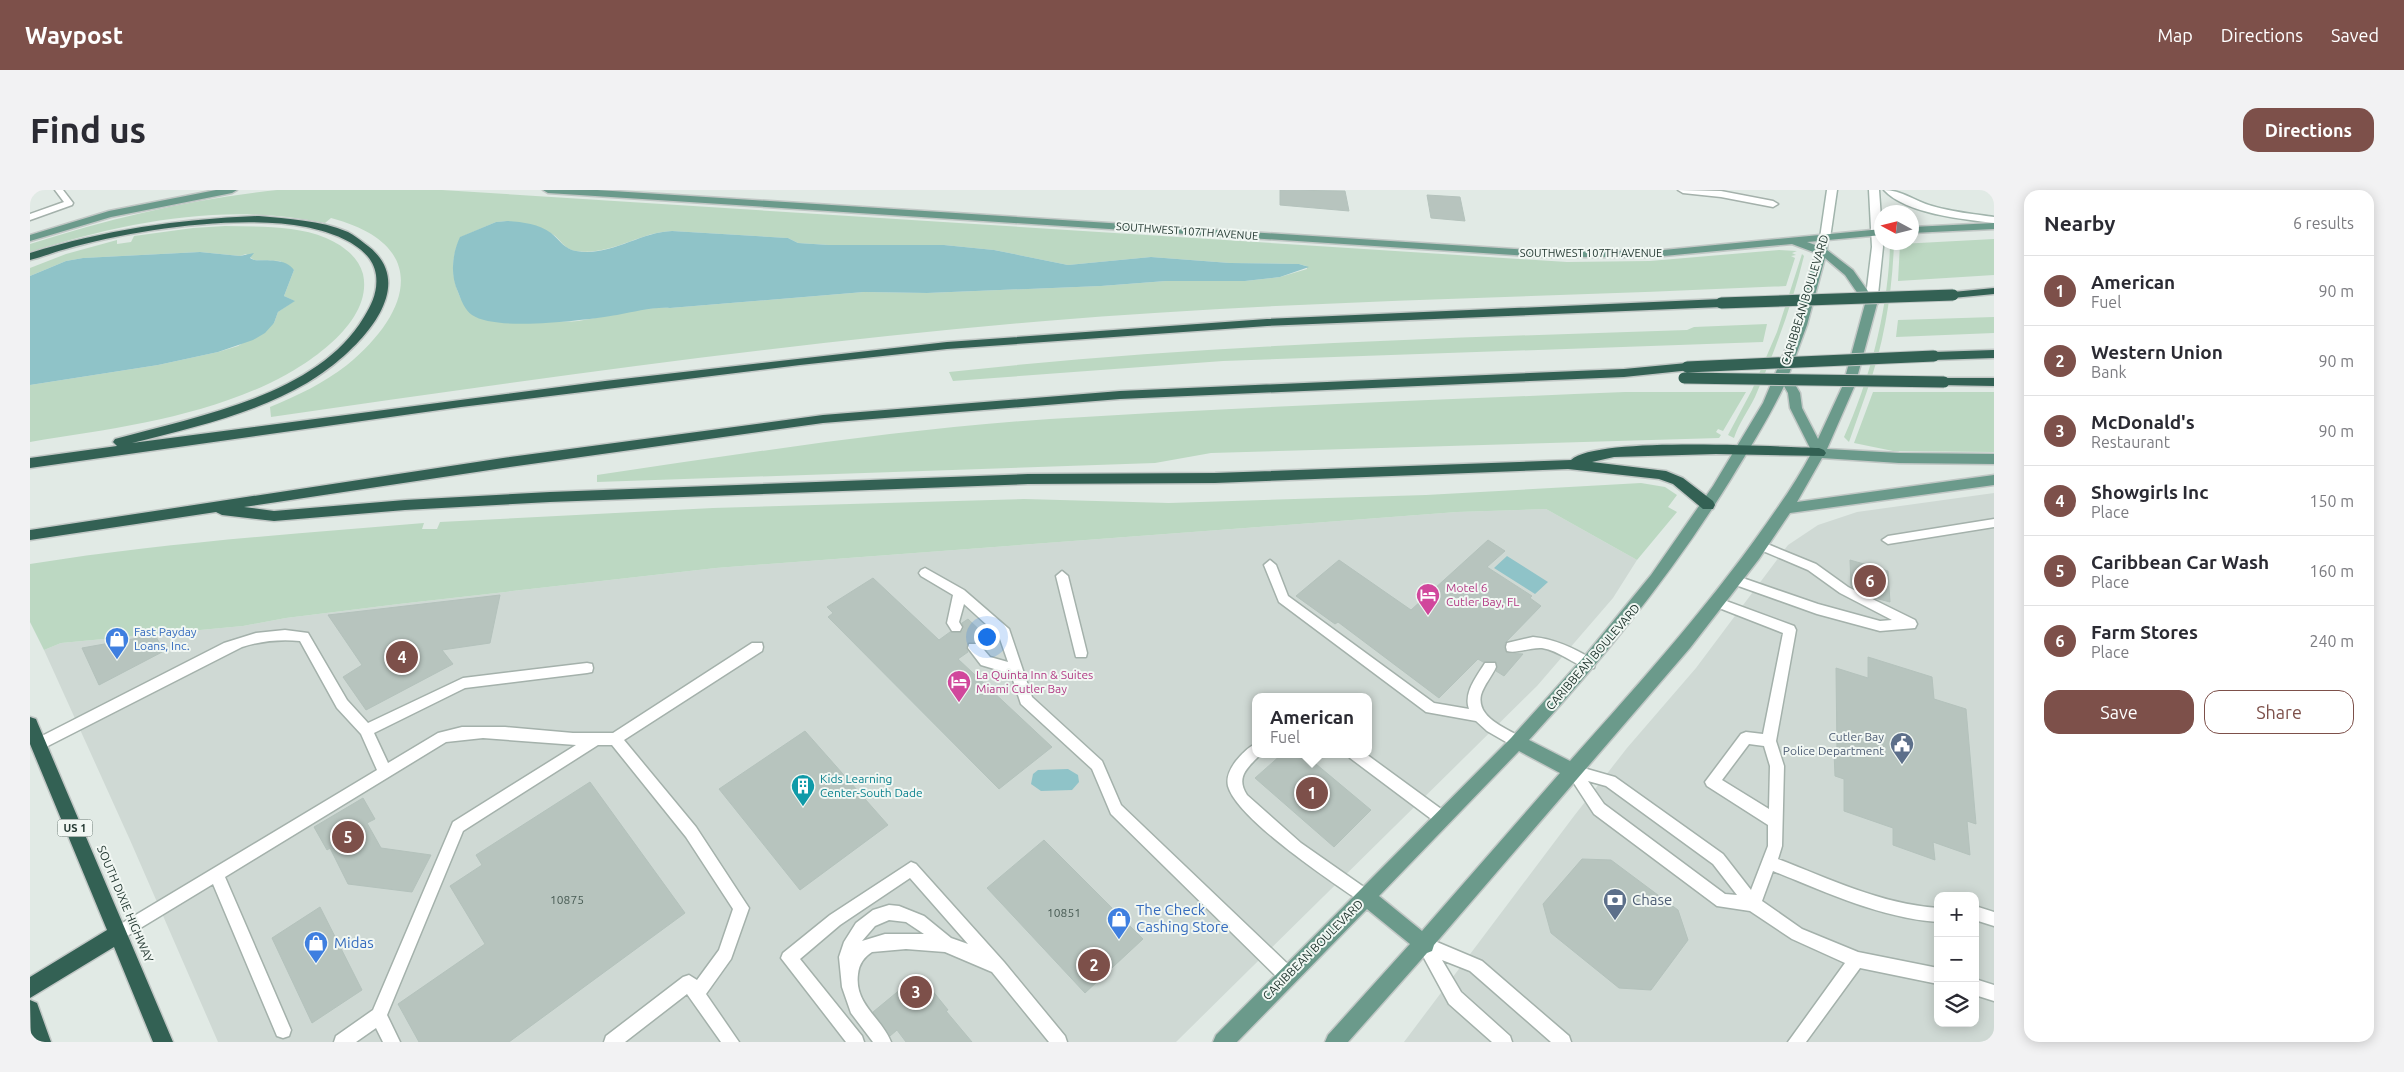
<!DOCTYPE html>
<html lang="en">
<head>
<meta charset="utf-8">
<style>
  :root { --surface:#fff; --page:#f2f2f3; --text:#2b2b33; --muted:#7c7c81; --line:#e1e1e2; --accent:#7d504a }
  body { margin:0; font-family:Ubuntu,sans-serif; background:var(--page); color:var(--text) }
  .controls { position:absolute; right:15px; bottom:15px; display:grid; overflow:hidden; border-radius:10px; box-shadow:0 2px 12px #0003 }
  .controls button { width:45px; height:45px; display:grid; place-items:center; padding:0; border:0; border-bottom:1px solid var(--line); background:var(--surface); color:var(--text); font:25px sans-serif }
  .compass { position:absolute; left:1844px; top:15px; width:45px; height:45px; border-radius:50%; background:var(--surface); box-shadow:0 2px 12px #0003; rotate:277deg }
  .you { position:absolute; left:956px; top:446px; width:18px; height:18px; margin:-12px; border:4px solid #fff; border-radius:50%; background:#1a73e8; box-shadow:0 0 0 8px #1a73e833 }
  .badge { display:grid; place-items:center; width:32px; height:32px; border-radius:50%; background:var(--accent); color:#fff; font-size:16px; font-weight:700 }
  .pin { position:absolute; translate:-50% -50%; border:2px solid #fff; box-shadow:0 1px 5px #0006 }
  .popup { position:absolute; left:1222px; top:503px; width:120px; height:65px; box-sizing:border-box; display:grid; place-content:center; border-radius:10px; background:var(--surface); filter:drop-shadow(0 1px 4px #0005); font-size:16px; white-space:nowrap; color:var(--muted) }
  .popup b { font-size:19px; color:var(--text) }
  .popup::after { content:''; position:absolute; left:50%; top:100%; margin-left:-10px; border:10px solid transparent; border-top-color:var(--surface) }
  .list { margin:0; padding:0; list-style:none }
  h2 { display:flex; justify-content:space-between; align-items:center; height:65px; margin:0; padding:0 20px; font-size:21px }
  h2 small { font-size:16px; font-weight:400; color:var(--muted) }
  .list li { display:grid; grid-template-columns:32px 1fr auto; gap:15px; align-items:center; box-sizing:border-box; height:70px; padding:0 20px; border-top:1px solid var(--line) }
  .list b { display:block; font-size:19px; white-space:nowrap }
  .list p { margin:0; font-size:16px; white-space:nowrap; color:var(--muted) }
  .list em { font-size:16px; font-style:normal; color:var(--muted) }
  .actions { display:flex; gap:10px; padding:15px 20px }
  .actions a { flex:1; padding:11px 0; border:1px solid var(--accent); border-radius:15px; text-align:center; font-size:18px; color:var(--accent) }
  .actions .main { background:var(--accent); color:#fff }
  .icon { flex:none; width:28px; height:28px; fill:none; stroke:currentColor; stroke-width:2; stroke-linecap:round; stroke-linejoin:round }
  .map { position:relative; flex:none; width:1964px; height:852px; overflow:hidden; border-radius:15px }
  header { display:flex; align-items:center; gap:30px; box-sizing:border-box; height:70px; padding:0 25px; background:var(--accent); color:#fff }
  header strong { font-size:24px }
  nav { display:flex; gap:28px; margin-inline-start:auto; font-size:18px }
  .intro { display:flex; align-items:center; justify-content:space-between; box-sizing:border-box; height:120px; padding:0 30px }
  h1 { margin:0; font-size:35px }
  .button { padding:12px 22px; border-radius:15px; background:var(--accent); color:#fff; font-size:18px; font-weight:700 }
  main { display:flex; gap:30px; padding:0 30px }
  aside { flex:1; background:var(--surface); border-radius:15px; box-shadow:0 2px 12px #0003 }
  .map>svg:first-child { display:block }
  .built { fill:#cfd9d4; fill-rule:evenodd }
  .green { fill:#bcd8c2; fill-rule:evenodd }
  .water { fill:#8fc3c8 }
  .building { fill:#b7c4be; stroke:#b4c2bc }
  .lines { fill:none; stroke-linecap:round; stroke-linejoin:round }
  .lane-casing { stroke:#a4b1ab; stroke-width:3 }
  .street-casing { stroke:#a4b1ab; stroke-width:3 }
  .secondary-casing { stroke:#a1b4ac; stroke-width:3 }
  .primary-casing { stroke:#c1c7c5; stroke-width:3 }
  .highway-casing { stroke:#c1c7c5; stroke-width:3 }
  .lane { fill:#fff; fill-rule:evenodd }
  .street { fill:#fff; fill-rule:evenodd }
  .secondary { fill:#fff; fill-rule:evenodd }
  .primary { fill:#6b9a8b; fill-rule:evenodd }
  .highway { fill:#336154; fill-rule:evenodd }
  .highway-bridge-casing { stroke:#c1c7c5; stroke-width:13; stroke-linecap:butt }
  .highway-bridge { stroke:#336154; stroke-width:11 }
  .labels { text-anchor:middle; stroke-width:4; stroke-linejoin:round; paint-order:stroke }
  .far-street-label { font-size:11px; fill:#233831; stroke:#f1f7f3 }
  .shield { fill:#f1f7f3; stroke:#61716b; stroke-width:1 }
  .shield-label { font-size:11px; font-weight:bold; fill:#233831 }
  .street-label { font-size:12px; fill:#233831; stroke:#f1f7f3 }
  .hotel-label { font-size:12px; fill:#b23c85; stroke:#f1f7f3; text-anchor:start }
  .shop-label { font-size:12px; fill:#366cbe; stroke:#f1f7f3; text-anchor:start }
  .service-label { font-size:12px; fill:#4e5e75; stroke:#f1f7f3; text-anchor:end }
  .culture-label { font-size:12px; fill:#0d838f; stroke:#f1f7f3; text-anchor:start }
  .near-number-label { font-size:12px; fill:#485b54 }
  .near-service-label { font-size:15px; fill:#4e5e75; stroke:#f1f7f3; text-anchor:start }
  .near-shop-label { font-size:15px; fill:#366cbe; stroke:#f1f7f3; text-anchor:start }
</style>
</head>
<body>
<header>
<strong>Waypost</strong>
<nav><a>Map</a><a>Directions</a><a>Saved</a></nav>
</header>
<div class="intro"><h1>Find us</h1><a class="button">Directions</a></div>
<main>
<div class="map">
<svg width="1964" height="852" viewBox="0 0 1964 852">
  <rect width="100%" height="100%" fill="#e1eae5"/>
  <path class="built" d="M1964 303V852H1374L1544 626 1597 558 1666 478 1758 355 1788 335 1827 322ZM1908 706H1945V833H1908Z
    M1516 319 1607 370 1583 408 1507 496 1146 852H188L100 650 14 460 31 453 213 436 256 428 369 414 686 378 1427 322ZM1226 507H1338V564H1226Z"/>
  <path class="green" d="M247 0H412L1537 72 1620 71 1749 60 1767 61 1762 63 1766 65 1761 66 1765 68 1756 96C1509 108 1261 110 1015 131 755 153 498 190 241 227L240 217C267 206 294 193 317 175 383 121 400 54 301 28L295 33C195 12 95 32 0 62V54C81 28 162 9 247 0ZM477 31C489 35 512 38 522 44 531 49 533 59 546 61 582 66 609 42 642 41L758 48 768 53 799 55H914L964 60 1038 75 1121 67 1200 73 1269 74 1276 76 1277 79 1250 87 1215 91H1136L1071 96 897 103 834 102 640 118C609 116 578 127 548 131 509 135 468 118 431 109 421 88 420 68 431 47L466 32Z
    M195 36C228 37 265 35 296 48 312 55 328 66 333 84 344 133 275 177 238 194 163 229 81 239 0 252V195L128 175 188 162 208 156 244 133 248 122 264 111 254 106 264 80 250 71 224 70 216 64 210 66 170 62 53 68 36 71 0 86V78L36 64 87 50V54L101 52 104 46 163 38Z
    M1964 49V85L1868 91 1870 54Z
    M1864 54C1862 104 1854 154 1837 201 1831 218 1825 235 1819 252L1814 247C1840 189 1858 120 1860 56Z
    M1772 64 1774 66C1762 115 1745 161 1725 207 1718 221 1709 233 1704 248L1698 245 1722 200 1747 142Z
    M1964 127V143L1866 147 1868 130Z
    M1737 134 1733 152 1193 171 923 191 919 182C1164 155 1411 148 1657 140L1664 137Z
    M1595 202H1716L1693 241 1688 239 1686 242 1691 245 1689 248 1181 263 1125 273 567 292V285C718 263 868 239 1020 229 1211 217 1403 210 1595 202Z
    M1843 202H1964V262L1863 261 1824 253Z
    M1611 293 1635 297 1647 305 1638 317 1647 322 1607 370 1516 319 1427 322 686 378 369 414 256 428 213 436 31 453 14 460 0 432V374C131 353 262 344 394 333L392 339H407L410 332 683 318 994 309 1139 313 1396 305Z"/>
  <path class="water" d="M477 31C492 32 509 34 521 43 530 50 534 59 546 61 581 67 609 42 642 41L758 48 768 53 799 55H914L964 60 1038 75 1121 67 1200 73 1269 74 1279 77 1250 87 1215 91H1136L1071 96 897 103 834 102 640 118C621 117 605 122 587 125 556 130 467 142 442 125 435 120 431 110 428 102 420 85 422 64 430 47L466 32Z
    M170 62 210 66 224 63 220 68 224 70C237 71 256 68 264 80L254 106 265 111 248 122 244 133 235 143 223 150 188 162 128 175 0 195V86L36 71 53 68Z
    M1477 366 1518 392 1505 404 1464 378Z
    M1038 579 1048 585 1049 592 1042 600 1011 601 1001 594 1003 584 1008 580Z"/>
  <path class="building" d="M1250 0 1315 1 1319 21 1250 15Z
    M1397 5 1430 7 1435 31 1401 28Z
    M1458 350 1475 361 1457 377 1502 406 1500 408 1511 416 1475 453 1474 457 1477 463 1493 464 1474 486 1466 481V472H1453L1448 469 1409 508 1308 432 1305 434 1266 406 1309 370 1381 420Z
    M1820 370 1858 381 1860 412 1845 408 1821 396Z
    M843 388 909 450 920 442H932L934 438 932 433 938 429 958 448 951 453H938L936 458 938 462 928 469 1022 557 969 599 798 427 803 423 797 417Z
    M470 405 460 453 412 460 423 474 336 520 313 487 332 475 298 425Z
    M125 445 134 461 69 495 52 458Z
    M1838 467 1902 487 1904 509 1936 519 1946 634 1937 631 1940 665 1903 652 1905 670 1863 655V638L1814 621V589L1805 586 1804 562 1807 563 1806 478 1838 488Z
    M775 541 858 635 770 700 689 599Z
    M1252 564H1274L1341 620 1304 657 1225 588Z
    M560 592 655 723 479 852H389L368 814 455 754 420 696 452 675 446 665Z
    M333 608 345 629 337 633 351 658 401 665 382 702 318 694 300 658 297 660 284 637Z
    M1014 650 1113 749 1055 803 957 698Z
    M1552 669 1581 670 1648 720 1658 750 1621 800 1589 798 1521 743 1513 714Z
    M290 717 332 800 282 833 242 748Z
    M889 784 918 820 916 821 942 852H876L867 840 860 846 843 822Z"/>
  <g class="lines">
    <g class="lane-casing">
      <path id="lane" d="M25 0H33L43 13 42 15 0 30V24L34 12Z
        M1964 329V337L1858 354 1852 350 1858 346Z
        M1730 351 1786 374 1818 397 1885 430 1887 434 1885 438 1850 441 1787 424 1700 393 1698 390 1704 385 1788 414 1850 431 1862 430 1810 403 1778 380 1726 358 1724 355Z
        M1240 370 1246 375 1258 406 1404 513 1439 519C1433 503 1447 486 1455 473H1465L1466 477C1462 486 1454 495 1451 505 1446 528 1477 539 1493 548L1495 552 1493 556 1488 558 1483 556 1457 541 1446 531 1396 522 1249 412 1234 375Z
        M895 378 934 400 979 439 1002 507 1072 571 1091 615 1264 780 1266 786 1264 792 1258 794 1252 792 1081 624 1062 579 991 514 981 484 951 475 938 458 939 454H949L960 467 978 472 969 446 934 414 929 432 932 437 930 441H922L917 433 923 405 891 386 889 383 891 380Z
        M1032 381 1038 386 1057 463 1056 467H1046L1045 463 1026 386Z
        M1688 408 1764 436 1766 440 1746 551 1754 576 1752 656 1748 669C1800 689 1851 714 1908 718V732C1850 728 1796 702 1743 681L1732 711 1772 739 1828 762 1908 778V794L1830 778 1776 852H1758L1815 773 1762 749 1720 721 1687 716 1564 624 1536 581 1538 577 1543 575 1585 587 1693 664 1721 700 1738 656V635L1677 596 1675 592 1711 544 1716 542 1733 544 1753 443 1684 416 1682 413 1684 410ZM1719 554 1734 556 1740 576 1739 619 1692 590ZM1558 591 1576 596 1683 674 1707 705 1695 704 1574 614Z
        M255 440 278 443 317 510 338 533 433 488 557 473 562 474 563 478 562 482 557 483 435 498 344 543 358 573 408 543 432 537H475L543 543H583L722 453H732L733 457 732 461 594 550 666 637 719 718 701 769 676 804 709 852H691L657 804 595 852H574L576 846 653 787 659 785 667 790 689 760 703 719 656 647 582 555H568L433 641 357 825 370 852H353L346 838 326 852H304L306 846 343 820 423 632 546 555 453 548 416 552 195 687 261 840 259 846 253 848 247 846 183 694 94 748 89 750 84 748 81 743 84 738 347 580 331 544 307 518 270 451C250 449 231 451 212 457L14 558 9 560 4 558 2 554 4 550 194 453 226 443Z
        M1503 447C1525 449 1544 458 1564 470L1565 474 1564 478 1559 479C1543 474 1530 461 1512 458 1501 457 1486 464 1477 461L1476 457 1477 453Z
        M1226 554V564H1231C1218 577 1205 587 1217 605L1271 653 1341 702 1344 707 1341 712 1336 714 1331 712C1301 691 1207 629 1198 596 1196 587 1200 579 1206 571 1211 565 1218 557 1226 554Z
        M1318 564H1336L1418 624 1420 629 1418 634 1413 635 1408 634 1320 568Z
        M881 672 886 674 974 772 1035 846 1037 852H1019L962 782 915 762 876 759 842 762C834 767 829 774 828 784 824 814 851 827 861 852H843L821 823 812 797 809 767 814 752 826 733 843 720 859 715 869 716 894 726 921 748 938 754 880 688 810 735 770 769 832 846 834 852H816L751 768 753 763 800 725ZM859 730 876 732 894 744H855L832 751 845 736Z
        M1945 716 1964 722V736L1945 730Z
        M1395 747 1452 771 1539 846 1541 852H1521L1440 781 1412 770 1431 802 1480 846 1482 852H1462L1419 814 1387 755 1390 750Z
        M1945 789 1964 795V811L1945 805Z"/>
    </g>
    <g class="street-casing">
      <path id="street" d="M1648 0 1691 1 1743 11 1748 14 1743 17 1691 7 1653 3Z"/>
    </g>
    <g class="secondary-casing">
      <path id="secondary" d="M1797 0H1807L1800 48 1795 51 1790 48Z
        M1839 0H1849L1853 57 1847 114 1841 118 1835 114 1842 57Z
        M1854 0C1871 0 1885 11 1902 16 1922 22 1943 24 1964 27V33C1933 29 1876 24 1854 0Z"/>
    </g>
    <g class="primary-casing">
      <path id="primary" d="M186 0H207L202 3 81 27 0 51V45L79 21Z
        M513 0H567L1515 61H1623L1852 39V45L1798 50 1797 60 1823 80 1847 114 1825 195 1797 259 1869 263 1964 264V274L1869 273 1792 268 1767 312 1964 285V295L1760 323 1729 369 1660 458 1404 755 1402 761 1397 763 1318 852H1295L1298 845 1380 754 1337 719 1207 852H1183L1186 845 1481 548 1553 468 1621 385 1683 296 1733 213 1759 151 1786 63 1762 54 1623 67H1515L518 3ZM1789 51 1788 56 1777 52ZM1795 68 1815 85 1835 114 1813 195 1788 249 1772 218 1770 203 1759 184 1777 135ZM1754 196 1758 203 1760 218 1782 262C1772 281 1760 300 1748 317 1686 408 1614 488 1540 571L1499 550C1574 468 1643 383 1701 289 1720 258 1739 228 1754 196ZM1489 561 1530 583 1392 741 1349 706Z
        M1964 33V39L1882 43V37Z"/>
    </g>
    <g class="highway-casing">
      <path id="highway" d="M229 26C258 29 290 30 318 42 324 45 329 49 334 53 398 97 320 168 277 193 224 224 161 238 102 253L575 191 917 152 1237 129 1691 109 1697 113 1691 117 1237 136 917 159 770 175 431 217 0 278V268L87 256 83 252 85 249C167 226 287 206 334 127 342 114 348 101 346 85 342 55 301 42 276 37 208 24 102 40 36 59 24 62 12 67 0 70V63C75 40 150 29 229 26Z
        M1964 98V104L1923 108 1917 105 1923 102Z
        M1964 160V168L1904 170 1898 166 1904 162Z
        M1657 173 1661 174 1663 177 1661 180 1594 187 1090 209 793 233 473 278 214 317 244 321 375 310 520 302 998 284 1185 283 1541 270C1567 246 1747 257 1789 258L1794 260 1796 263 1794 266 1686 264 1584 267 1562 272 1636 281 1653 288 1683 311 1685 315 1683 319H1673L1643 294 1629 289 1538 279 1185 293 998 294 520 312 375 320 244 331 192 325 186 322 0 350V340L473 268 793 225 1090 201 1594 179Z
        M1914 188H1964V196L1910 195 1908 192 1910 189Z
        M0 527 6 529 8 534 143 852H123L84 757 0 808V787L77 740 0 554Z
        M0 810 7 813 21 852H1Z"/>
    </g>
    <use href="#lane" class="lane"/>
    <use href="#street" class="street"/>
    <use href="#secondary" class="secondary"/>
    <use href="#primary" class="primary"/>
    <use href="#highway" class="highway"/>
    <g class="highway-bridge-casing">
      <path id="highway-bridge" d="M1691 113 1923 105
        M1657 177 1904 166
        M1654 188 1914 192"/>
    </g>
    <use href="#highway-bridge" class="highway-bridge"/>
  </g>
  <defs>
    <g id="hotel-pin" transform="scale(1.25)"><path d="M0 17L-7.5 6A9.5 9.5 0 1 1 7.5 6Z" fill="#d1479c" stroke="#f1f7f3"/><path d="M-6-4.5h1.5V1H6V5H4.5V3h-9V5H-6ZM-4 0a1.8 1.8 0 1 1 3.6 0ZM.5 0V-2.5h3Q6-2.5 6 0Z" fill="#fff"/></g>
    <g id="shop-pin" transform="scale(1.25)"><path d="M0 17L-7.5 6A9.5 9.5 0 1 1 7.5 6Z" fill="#3f7fe0" stroke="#f1f7f3"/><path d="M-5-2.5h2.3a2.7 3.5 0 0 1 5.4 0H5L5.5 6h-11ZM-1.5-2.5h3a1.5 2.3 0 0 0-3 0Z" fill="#fff"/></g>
    <g id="civic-pin" transform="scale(1.25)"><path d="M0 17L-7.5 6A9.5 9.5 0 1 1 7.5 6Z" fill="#5c6f8a" stroke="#f1f7f3"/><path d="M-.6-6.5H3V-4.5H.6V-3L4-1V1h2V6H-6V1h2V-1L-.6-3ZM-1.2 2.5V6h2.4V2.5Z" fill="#fff"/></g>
    <g id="building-pin" transform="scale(1.25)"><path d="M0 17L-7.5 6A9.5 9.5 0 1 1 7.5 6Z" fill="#0f9aa8" stroke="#f1f7f3"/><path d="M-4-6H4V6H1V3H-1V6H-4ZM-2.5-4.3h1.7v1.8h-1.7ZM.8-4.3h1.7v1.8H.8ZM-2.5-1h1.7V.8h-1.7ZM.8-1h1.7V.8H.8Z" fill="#fff"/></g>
    <g id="bank-pin" transform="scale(1.25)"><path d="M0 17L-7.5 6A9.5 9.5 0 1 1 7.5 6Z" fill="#5c6f8a" stroke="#f1f7f3"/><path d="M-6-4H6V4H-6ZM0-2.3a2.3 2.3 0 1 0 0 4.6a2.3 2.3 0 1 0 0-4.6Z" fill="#fff"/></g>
  </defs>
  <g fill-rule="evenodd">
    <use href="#hotel-pin" x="1398" y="405"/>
    <use href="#shop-pin" x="87" y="449"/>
    <use href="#hotel-pin" x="929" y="492"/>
    <use href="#civic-pin" x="1872" y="554"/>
    <use href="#building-pin" x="773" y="596"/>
    <use href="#bank-pin" x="1585" y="710"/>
    <use href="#shop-pin" x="1089" y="729"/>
    <use href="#shop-pin" x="286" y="753"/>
  </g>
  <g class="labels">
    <g class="far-street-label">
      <text transform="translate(1157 41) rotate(4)" y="4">SOUTHWEST 107TH AVENUE</text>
      <text x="1561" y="67">SOUTHWEST 107TH AVENUE</text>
    </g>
    <rect class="shield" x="27.5" y="629.5" width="35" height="17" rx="4"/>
    <g class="shield-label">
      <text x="45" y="642">US 1</text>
    </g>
    <g class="street-label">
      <text transform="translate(1775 110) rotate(-73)" y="4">CARIBBEAN BOULEVARD</text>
      <text transform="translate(1563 467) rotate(-49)" y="4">CARIBBEAN BOULEVARD</text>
      <text transform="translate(95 714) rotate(67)" y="4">SOUTH DIXIE HIGHWAY</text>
      <text transform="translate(1283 760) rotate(-45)" y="4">CARIBBEAN BOULEVARD</text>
    </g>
    <g class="hotel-label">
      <text x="1416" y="402">Motel 6<tspan x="1416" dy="14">Cutler Bay, FL</tspan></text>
      <text x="946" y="489">La Quinta Inn &amp; Suites<tspan x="946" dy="14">Miami Cutler Bay</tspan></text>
    </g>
    <g class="shop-label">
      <text x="104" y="446">Fast Payday<tspan x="104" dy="14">Loans, Inc.</tspan></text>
    </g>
    <g class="service-label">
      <text x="1854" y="551">Cutler Bay<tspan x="1854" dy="14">Police Department</tspan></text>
    </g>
    <g class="culture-label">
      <text x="790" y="593">Kids Learning<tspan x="790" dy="14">Center-South Dade</tspan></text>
    </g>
    <g class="near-number-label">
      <text x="537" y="714">10875</text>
      <text x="1034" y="727">10851</text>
    </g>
    <g class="near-service-label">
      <text x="1602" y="715">Chase</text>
    </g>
    <g class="near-shop-label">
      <text x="1106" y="725">The Check<tspan x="1106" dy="17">Cashing Store</tspan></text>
      <text x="304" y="758">Midas</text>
    </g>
  </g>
</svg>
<div class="controls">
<button>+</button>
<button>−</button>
<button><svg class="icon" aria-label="layers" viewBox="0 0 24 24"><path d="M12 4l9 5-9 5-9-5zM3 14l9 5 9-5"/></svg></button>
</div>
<svg class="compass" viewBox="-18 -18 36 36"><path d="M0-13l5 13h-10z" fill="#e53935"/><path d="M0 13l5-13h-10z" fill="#7c7c81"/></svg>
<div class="you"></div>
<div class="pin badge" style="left:1282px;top:603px">1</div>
<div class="popup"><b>American</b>Fuel</div>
<div class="pin badge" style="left:1064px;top:775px">2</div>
<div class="pin badge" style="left:886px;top:802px">3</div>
<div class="pin badge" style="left:372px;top:467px">4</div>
<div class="pin badge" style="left:318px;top:647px">5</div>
<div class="pin badge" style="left:1840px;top:391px">6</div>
</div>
<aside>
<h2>Nearby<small>6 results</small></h2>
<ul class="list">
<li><span class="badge">1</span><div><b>American</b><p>Fuel</p></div><em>90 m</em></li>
<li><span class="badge">2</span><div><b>Western Union</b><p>Bank</p></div><em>90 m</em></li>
<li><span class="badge">3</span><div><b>McDonald's</b><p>Restaurant</p></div><em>90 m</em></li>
<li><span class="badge">4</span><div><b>Showgirls Inc</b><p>Place</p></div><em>150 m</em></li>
<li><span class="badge">5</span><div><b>Caribbean Car Wash</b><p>Place</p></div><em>160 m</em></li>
<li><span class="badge">6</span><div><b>Farm Stores</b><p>Place</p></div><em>240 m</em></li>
</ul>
<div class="actions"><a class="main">Save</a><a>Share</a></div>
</aside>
</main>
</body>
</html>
